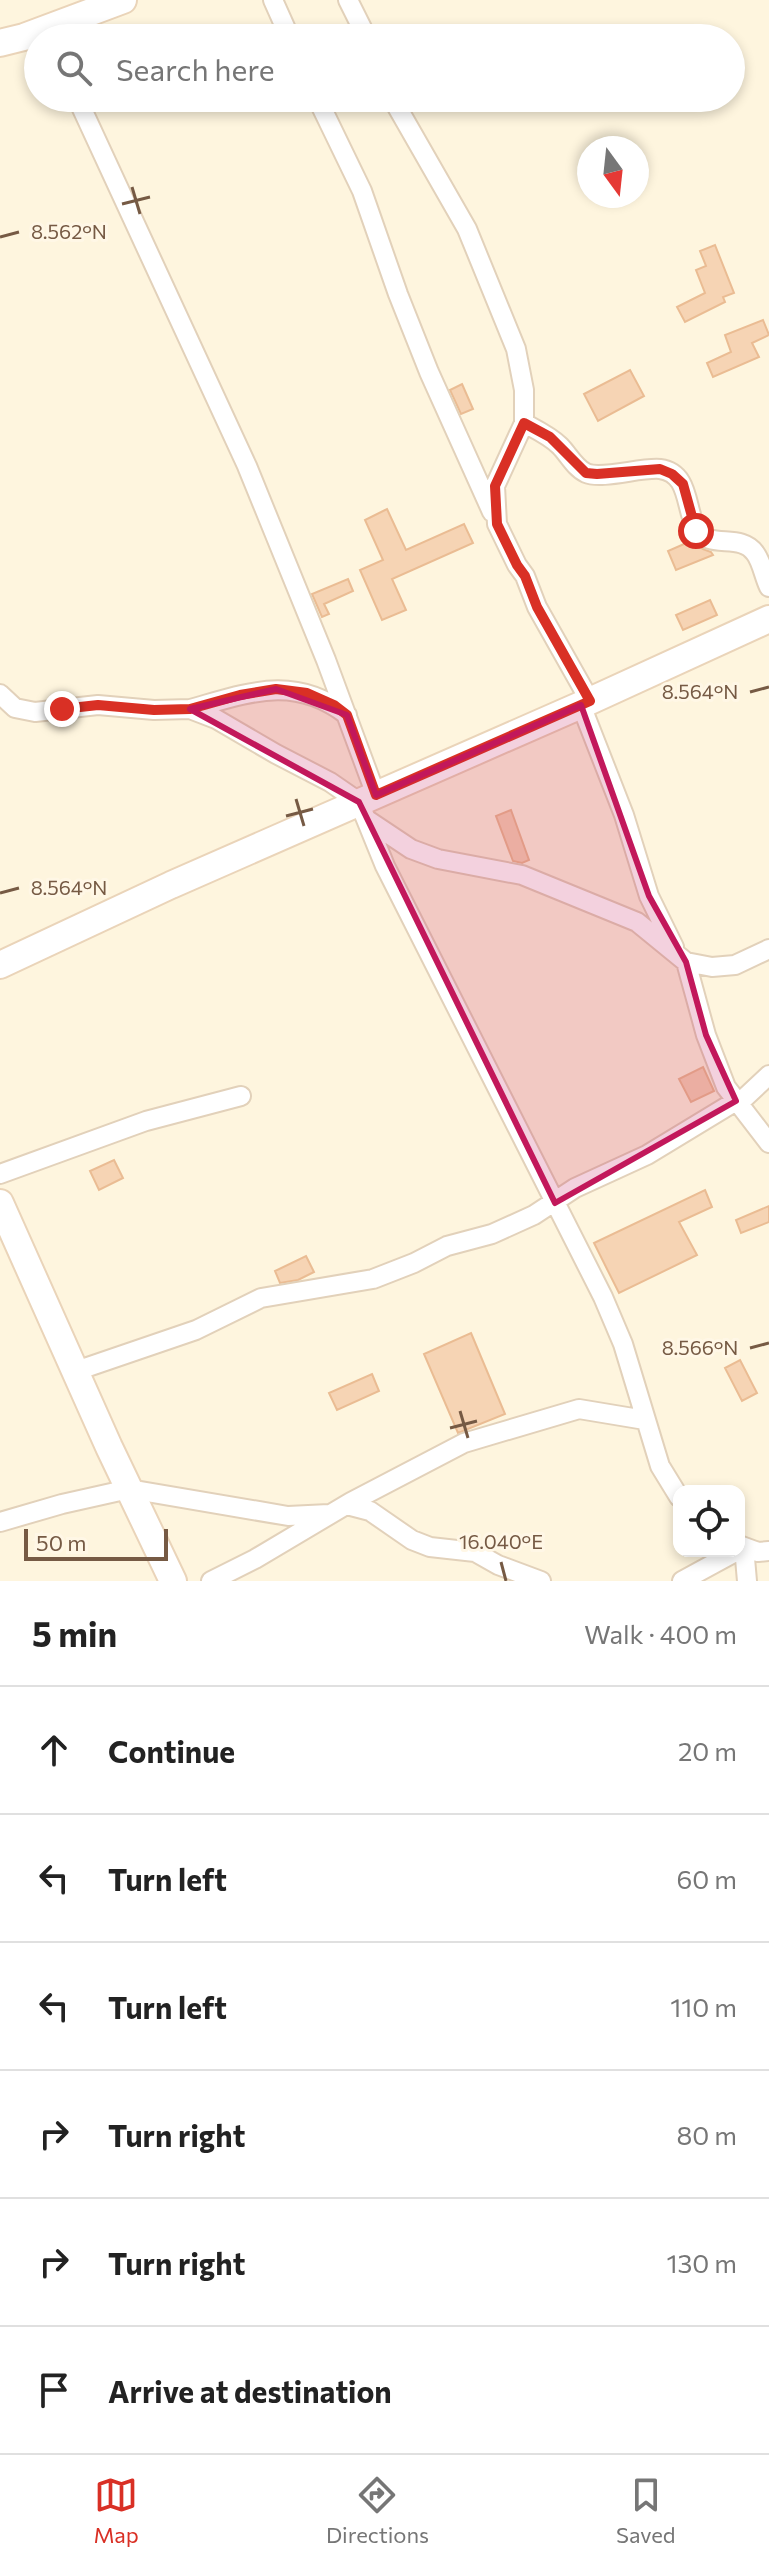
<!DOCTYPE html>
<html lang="en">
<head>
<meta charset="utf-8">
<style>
  :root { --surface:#fff; --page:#f2f2f2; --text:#222; --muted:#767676; --line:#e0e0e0; --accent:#d93025 }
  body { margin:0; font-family:Commissioner,sans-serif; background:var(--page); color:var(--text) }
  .controls { position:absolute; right:24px; bottom:24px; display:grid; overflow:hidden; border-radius:16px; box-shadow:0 4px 12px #0003 }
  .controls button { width:72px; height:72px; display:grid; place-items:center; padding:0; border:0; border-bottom:2px solid var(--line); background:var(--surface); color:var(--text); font:40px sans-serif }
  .compass { position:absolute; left:577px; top:136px; width:72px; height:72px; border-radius:50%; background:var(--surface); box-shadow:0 4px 12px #0003; rotate:165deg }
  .scale { position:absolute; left:24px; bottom:20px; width:144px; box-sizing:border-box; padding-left:8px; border:4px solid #765a44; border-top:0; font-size:22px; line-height:28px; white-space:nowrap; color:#765a44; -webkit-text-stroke:6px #fff7e6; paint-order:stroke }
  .stop { position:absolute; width:24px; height:24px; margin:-18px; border:6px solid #d93025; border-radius:50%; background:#fff }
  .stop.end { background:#d93025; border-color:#fff; box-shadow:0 2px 8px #0008 }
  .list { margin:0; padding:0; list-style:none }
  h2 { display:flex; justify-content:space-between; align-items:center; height:104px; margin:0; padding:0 32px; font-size:34px }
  h2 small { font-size:26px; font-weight:400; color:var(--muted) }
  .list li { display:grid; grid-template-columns:52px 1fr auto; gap:24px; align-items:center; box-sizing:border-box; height:128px; padding:0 32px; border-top:2px solid var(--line) }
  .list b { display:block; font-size:30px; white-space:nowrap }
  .list em { font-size:26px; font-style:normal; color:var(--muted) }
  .icon { flex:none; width:44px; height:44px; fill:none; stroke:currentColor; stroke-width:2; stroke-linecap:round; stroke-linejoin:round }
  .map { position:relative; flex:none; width:769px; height:1581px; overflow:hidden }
  .search { position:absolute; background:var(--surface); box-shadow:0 4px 12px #0003; left:24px; right:24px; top:24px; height:88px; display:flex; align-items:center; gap:20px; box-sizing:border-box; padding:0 28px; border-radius:44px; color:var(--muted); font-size:30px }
  .sheet { height:872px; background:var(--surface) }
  nav { display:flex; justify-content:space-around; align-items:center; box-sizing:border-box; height:112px; border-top:2px solid var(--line); background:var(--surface); font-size:22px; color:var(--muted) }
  nav a { display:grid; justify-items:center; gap:4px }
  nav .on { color:var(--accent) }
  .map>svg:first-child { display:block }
  .building { fill:#f6d4b4; stroke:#eabc93; stroke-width:2 }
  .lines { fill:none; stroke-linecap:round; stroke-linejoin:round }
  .street-casing { stroke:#e2d1ba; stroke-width:22 }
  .secondary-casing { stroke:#ead4b9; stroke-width:30 }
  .street { stroke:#fff; stroke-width:18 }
  .secondary { stroke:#fff; stroke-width:26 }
  .route { stroke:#d93025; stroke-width:10 }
  .marked { fill:#c2185b; fill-opacity:0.2; stroke:#c2185b; stroke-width:6; stroke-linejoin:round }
  .ticks { fill:none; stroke:#765a44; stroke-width:3 }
  .ticks-label { font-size:20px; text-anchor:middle; fill:#765a44; stroke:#fff7e6; stroke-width:6; stroke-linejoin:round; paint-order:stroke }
</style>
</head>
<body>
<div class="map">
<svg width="769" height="1581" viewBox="0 0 769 1581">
  <rect width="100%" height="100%" fill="#fef5de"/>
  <path class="building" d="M715 245 734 293 723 297 725 302 685 322 677 307 705 293 696 270 706 266 700 251Z
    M763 320 769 335 752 343 759 357 713 377 707 363 731 352 725 335Z
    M630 370 644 396 598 421 584 394Z
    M462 384 473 409 461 414 450 390Z
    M387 509 406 550 464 524 473 543 392 579 406 610 382 620 360 570 383 560 365 520Z
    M691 541 703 549 711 552 713 555 676 570 668 551Z
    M348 579 353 591 324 604 329 614 322 617 312 594Z
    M710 600 717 615 683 630 676 615Z
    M511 810 529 860 522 863 513 861 496 816Z
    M703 1067 714 1091 691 1102 679 1079Z
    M114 1160 123 1178 99 1190 90 1171Z
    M705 1190 712 1207 679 1222 697 1255 619 1293 594 1243Z
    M769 1206V1222L741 1233 736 1220Z
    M306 1256 314 1272 298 1280 280 1283 275 1271Z
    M471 1333 505 1414 458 1433 424 1354Z
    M740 1360 757 1393 742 1401 725 1368Z
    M372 1374 379 1391 337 1410 329 1393Z"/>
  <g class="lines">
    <g class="street-casing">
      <path id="street" d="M273 0 290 38
        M348 0 367 38
        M77 98 247 466 326 660 376 795
        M317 98 362 191 398 294 429 372 492 512
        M392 98 467 229 516 349 524 390V423L495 486 497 524 517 565 525 576 537 607 590 701
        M524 423C537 430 550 436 560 446 568 454 575 468 586 473 602 480 641 467 660 469 690 473 685 508 696 528 708 551 740 532 755 553 762 562 764 577 769 587
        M0 694 15 708 35 712 98 705 154 710 190 709 216 719 276 754 330 782 359 802 385 866 603 1297 623 1344 660 1466 679 1497
        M581 705 624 815 649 896 674 947
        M190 709C248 693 294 674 347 715
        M366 819 411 849 438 859 522 875 637 922 686 962 712 967 735 965 769 949
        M686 962 706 1035 726 1087 769 1143
        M738 1104 769 1075
        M0 1174 146 1121 241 1096
        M76 1371 196 1330 261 1298 373 1279 414 1263 447 1246 492 1234 534 1215 575 1188 647 1155 736 1101
        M347 1505 370 1511 412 1540 430 1547 475 1552 498 1565 541 1581
        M0 1522 62 1504 129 1489 288 1516 329 1514
        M739 1545 758 1552 769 1551
        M739 1550 744 1547 747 1581
        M211 1581 255 1559 351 1502 464 1443 579 1409 645 1420
        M682 1581 737 1551"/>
    </g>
    <g class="secondary-casing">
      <path id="secondary" d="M0 43 24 37 123 0
        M0 965 171 885 581 705 769 619
        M0 1203 109 1447 173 1581"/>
    </g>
    <use href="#street" class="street"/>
    <use href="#secondary" class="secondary"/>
  </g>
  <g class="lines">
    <path class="route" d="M62 709 98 705 154 710 190 709 240 695 276 689 307 693 334 705 347 715 376 795 590 701 537 607 525 576 517 565 497 524 495 486 524 423 550 437 586 473 597 474 660 469 672 474 683 484 696 531"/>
  </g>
  <path class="marked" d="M276 689 347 715 376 795 581 705 649 896 686 962 706 1035 736 1101 555 1203 359 802 190 709Z"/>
  <path class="ticks" d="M132 187 140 214M122 204 150 197M0 237 19 232M750 692 769 687M296 799 304 826M286 816 313 809M0 893 19 888M750 1348 769 1343M460 1411 468 1438M450 1428 477 1421M501 1562 506 1581"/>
  <g class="ticks-label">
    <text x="69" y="239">8.562°N</text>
    <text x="700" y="699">8.564°N</text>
    <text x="69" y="895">8.564°N</text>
    <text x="700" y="1355">8.566°N</text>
    <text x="501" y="1549">16.040°E</text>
  </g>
</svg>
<div class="controls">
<button><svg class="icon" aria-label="locate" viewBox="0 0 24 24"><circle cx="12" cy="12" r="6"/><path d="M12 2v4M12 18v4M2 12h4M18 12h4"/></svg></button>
</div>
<svg class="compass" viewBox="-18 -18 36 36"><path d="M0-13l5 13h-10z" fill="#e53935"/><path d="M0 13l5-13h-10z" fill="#767676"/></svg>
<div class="scale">50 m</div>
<div class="stop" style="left:696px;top:531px"></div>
<div class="stop end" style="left:62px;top:709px"></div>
<div class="search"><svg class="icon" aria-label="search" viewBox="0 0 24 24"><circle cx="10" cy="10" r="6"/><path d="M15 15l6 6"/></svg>Search here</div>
</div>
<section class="sheet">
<h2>5 min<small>Walk · 400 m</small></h2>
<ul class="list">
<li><svg class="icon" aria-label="ahead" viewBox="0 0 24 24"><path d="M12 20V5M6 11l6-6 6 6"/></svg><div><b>Continue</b></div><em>20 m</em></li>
<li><svg class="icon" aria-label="left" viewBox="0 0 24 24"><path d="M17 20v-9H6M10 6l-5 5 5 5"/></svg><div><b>Turn left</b></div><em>60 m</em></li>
<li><svg class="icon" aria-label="left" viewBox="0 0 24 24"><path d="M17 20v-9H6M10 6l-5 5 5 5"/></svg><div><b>Turn left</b></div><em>110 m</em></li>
<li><svg class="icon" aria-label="right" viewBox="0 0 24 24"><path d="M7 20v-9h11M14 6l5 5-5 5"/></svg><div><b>Turn right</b></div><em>80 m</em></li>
<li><svg class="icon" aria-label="right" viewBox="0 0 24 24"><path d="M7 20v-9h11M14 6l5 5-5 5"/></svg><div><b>Turn right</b></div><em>130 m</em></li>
<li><svg class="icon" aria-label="arrive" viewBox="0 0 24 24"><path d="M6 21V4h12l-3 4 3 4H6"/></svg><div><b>Arrive at destination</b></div></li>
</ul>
</section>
<nav>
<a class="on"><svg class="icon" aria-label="map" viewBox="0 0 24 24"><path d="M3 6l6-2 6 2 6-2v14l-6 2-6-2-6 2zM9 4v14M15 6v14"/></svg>Map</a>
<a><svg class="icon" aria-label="directions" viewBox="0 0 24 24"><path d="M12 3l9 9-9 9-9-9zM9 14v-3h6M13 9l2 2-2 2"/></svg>Directions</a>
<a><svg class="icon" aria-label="saved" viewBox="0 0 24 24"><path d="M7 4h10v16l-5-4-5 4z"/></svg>Saved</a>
</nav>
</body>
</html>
